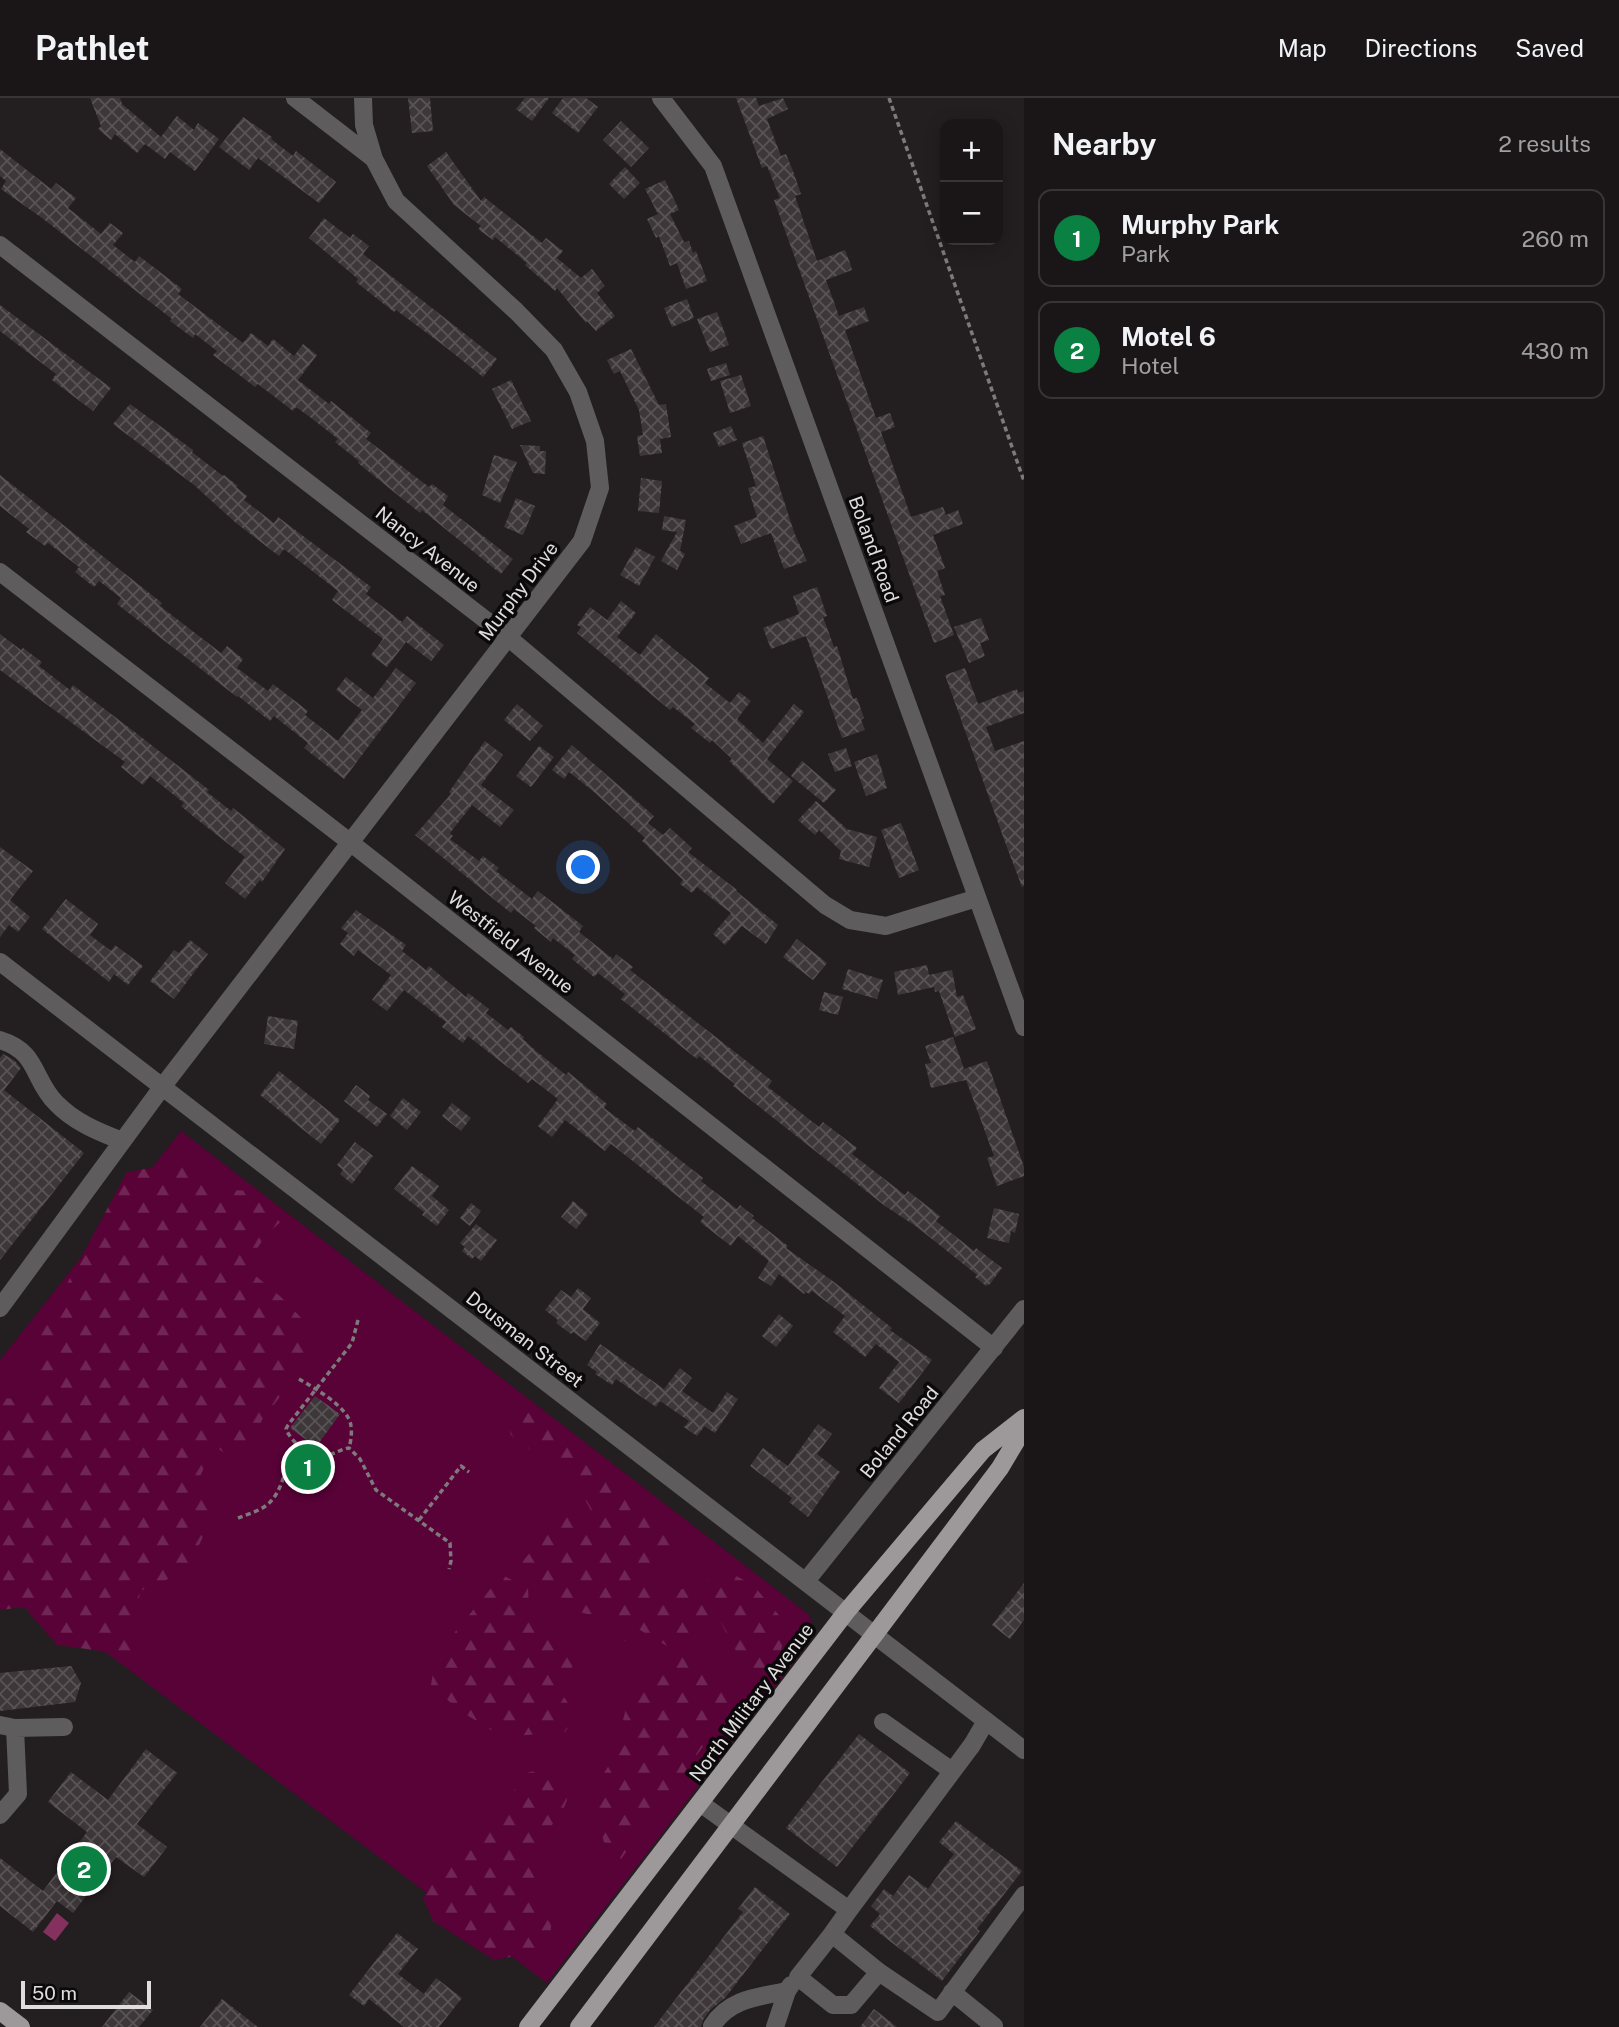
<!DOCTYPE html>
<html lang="en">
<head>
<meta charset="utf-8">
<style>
  :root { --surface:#1a1618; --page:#231f21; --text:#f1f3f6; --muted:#9f9fa2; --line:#383537; --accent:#0b8043 }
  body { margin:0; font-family:"Public Sans",sans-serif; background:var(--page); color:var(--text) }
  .controls { position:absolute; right:21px; top:21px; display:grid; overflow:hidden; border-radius:14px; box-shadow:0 4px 18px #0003 }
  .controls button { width:63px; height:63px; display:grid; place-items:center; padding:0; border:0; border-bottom:2px solid var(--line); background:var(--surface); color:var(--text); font:35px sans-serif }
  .scale { position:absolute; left:21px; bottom:18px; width:130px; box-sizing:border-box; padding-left:7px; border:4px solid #e0ddde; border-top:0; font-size:19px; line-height:24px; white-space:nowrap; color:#e0ddde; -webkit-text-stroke:5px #0b090a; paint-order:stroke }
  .you { position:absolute; left:584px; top:770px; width:24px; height:24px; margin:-18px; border:5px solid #fff; border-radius:50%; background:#1a73e8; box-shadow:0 0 0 10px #1a73e833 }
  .badge { display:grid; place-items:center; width:46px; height:46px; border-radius:50%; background:var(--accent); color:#fff; font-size:23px; font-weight:700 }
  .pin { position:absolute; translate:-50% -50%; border:4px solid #fff; box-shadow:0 2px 7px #0006 }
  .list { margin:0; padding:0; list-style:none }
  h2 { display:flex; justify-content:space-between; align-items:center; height:91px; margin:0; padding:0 28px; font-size:30px }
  h2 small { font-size:23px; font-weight:400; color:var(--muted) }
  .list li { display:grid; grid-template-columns:46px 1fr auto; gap:21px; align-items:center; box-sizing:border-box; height:98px; margin:0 14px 14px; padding:0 14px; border:2px solid var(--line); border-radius:14px }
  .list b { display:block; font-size:26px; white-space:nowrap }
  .list p { margin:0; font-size:23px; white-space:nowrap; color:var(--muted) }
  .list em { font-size:23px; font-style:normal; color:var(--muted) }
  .map { position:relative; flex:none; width:1024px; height:1929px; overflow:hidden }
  header { display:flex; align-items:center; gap:42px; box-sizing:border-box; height:98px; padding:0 35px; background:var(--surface); border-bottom:2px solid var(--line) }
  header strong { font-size:33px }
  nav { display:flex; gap:38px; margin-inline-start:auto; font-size:24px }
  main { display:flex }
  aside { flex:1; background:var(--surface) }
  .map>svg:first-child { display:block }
  .green { fill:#580237 }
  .forest { fill:url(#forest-firs) }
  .water { fill:#85315e }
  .building { fill:url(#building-cross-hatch) }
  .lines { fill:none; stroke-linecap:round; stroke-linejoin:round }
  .path { stroke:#7e7a7c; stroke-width:3.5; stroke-dasharray:5 3.5; stroke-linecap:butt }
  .minor { stroke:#5e5c5d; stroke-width:18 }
  .major { stroke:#9d989a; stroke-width:18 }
  .labels { text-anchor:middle; stroke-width:7; stroke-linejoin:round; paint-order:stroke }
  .street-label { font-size:19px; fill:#e0ddde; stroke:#0b090a }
</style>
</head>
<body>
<header>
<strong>Pathlet</strong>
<nav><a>Map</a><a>Directions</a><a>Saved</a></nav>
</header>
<main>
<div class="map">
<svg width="1024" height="1929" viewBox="0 0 1024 1929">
  <defs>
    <pattern id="forest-firs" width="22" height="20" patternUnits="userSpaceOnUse" patternTransform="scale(1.75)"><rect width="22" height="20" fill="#580237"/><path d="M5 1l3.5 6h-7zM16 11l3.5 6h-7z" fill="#702654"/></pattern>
    <pattern id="building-cross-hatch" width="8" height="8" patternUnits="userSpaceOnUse" patternTransform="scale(1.75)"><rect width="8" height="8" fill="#3d3739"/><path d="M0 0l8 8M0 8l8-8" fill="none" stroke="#595455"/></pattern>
  </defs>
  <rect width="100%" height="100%" fill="#231e20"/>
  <path class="green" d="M181 1033 808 1516 813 1528V1539L547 1885 0 1475V1262Z"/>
  <path class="forest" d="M185 1064 230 1092 254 1093 286 1119 266 1137 245 1169 281 1199 308 1227 307 1264 262 1322 243 1367 214 1348 197 1385 215 1413 187 1473 140 1493 132 1557 57 1547 24 1509 0 1512V1300L36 1302 41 1234 127 1074Z
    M525 1312 597 1367 625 1383 650 1411 672 1426 678 1445 666 1461 652 1494 659 1498 696 1487 727 1473 753 1487 778 1516 787 1532 779 1559 759 1576C737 1564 729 1538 717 1517L705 1539 683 1558 697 1552 700 1569 711 1584 749 1592 744 1607 718 1628 621 1761 604 1744 593 1709 599 1683 613 1661 630 1595 666 1567 679 1560 677 1554 635 1529 625 1543 615 1537 619 1516H587L565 1510 557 1494 531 1480 522 1464 558 1422 573 1413 592 1414 576 1386 511 1337 504 1313Z
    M502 1477 528 1490 529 1512 553 1526 578 1558 560 1592C570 1610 579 1615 565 1634L503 1639 460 1613 431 1587 436 1557Z
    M560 1671 567 1702 563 1712 556 1720 542 1745 533 1770 537 1796 552 1818 549 1852 494 1862 433 1823 423 1800 443 1768 474 1740 529 1674Z"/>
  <path class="water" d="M57 1815 69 1825 55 1843 43 1834Z"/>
  <path class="building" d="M90 0H120L122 6 161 39 177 18 194 32 198 25 219 41 195 73 170 54 165 61 145 46 137 55 115 36 111 42 98 31 101 28Z
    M408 0H430L433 33 412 35Z
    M525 0H549L532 23 516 11Z
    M563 0H586L598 9 578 35 552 15Z
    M736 0H756L759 8 783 0 788 11 767 21 781 58 786 56 793 73 801 96 795 98 817 163 845 152 850 165 852 172 826 182 839 218 864 209 869 223 845 232 876 320 890 315 895 329 881 334 911 419 943 409 946 417 958 412 963 426 933 437 945 470 937 473 945 497 940 498 954 537 934 545 774 102 780 100 767 68 762 70Z
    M243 19 272 39 271 41 293 58 296 53 336 84 319 105 258 60 249 72 219 49Z
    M621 23 649 50 631 69 603 42Z
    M0 51 51 91 56 85 76 100 68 110 101 136 110 125 123 135 113 147 135 164 139 158 182 191 178 196 243 245 251 235 268 248 273 241 294 258 303 246 317 257 298 282 329 306 331 303 371 335 366 341 429 389 432 386 448 398 443 407 513 461 501 476 422 412 420 415 358 365 359 363 335 344 338 341 310 319 296 309 293 313 258 286 255 289 213 257 217 253 195 236 193 240 170 223 172 221 42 120 1 91 6 83 0 78Z
    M446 54 481 103 484 99 542 145 546 140 563 153 557 160 581 180 592 171 605 188 597 195 615 218 596 233 587 223 586 225 557 190 555 193 525 167 527 165 495 139 493 142 478 131 481 128 454 107 427 68Z
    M625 69 640 85 624 101 609 86Z
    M665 82 679 112 670 116 684 144 689 143 693 155 696 153 707 183 686 191 677 165 670 168 659 138 656 140 647 121 658 116 645 91Z
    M324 120 350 140 353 136 369 148 363 156 497 261 483 279 443 247 396 212 394 214 356 184 358 181 309 140Z
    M687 201 694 220 672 229 664 210Z
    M0 207 111 290 93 313 52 282 56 276 0 233Z
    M717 214 729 247 710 254 697 221Z
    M631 251 659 307 666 306 671 339 660 341 662 355 640 358 637 338 643 337 639 312 620 273 614 276 607 262Z
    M726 265 730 277 711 283 707 271Z
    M741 277 751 308 730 315 720 283Z
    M511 282 531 323 512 331 492 291Z
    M130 306 193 352 192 354 223 378 224 377 238 388 236 389 247 398 244 402 274 425 278 419 371 489 366 496 402 524 407 518 444 547 431 563 406 544 387 569 371 557 383 541 332 502 338 493 284 451 279 458 236 425 194 387 113 326Z
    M731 328 737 342 719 349 713 335Z
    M763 338 794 434 807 463 784 471 771 435 741 446 734 428 757 419 748 390 756 388 742 345Z
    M520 347 540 348V353H546L545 376 533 375Z
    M494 357 517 364 500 405 482 397Z
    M0 377 162 505 160 508 221 555 227 548 243 561 237 570 268 593 273 586 308 613 305 617 338 643 362 612 336 592 346 579 373 600 396 570 416 585 344 681 304 650 308 645 274 618 270 623 238 598 237 599 117 506 121 500 99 483 94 489 75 474 79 469 48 445 45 448 26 434 29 431 0 408Z
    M641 380 662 383 659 415 638 413Z
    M516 400 535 408 523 437 504 429Z
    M664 418 686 422 680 453 685 456 677 472 661 463 677 434 662 432Z
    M636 449 655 459 639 488 620 477Z
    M817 489 827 518 823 519 834 549 837 548 853 601 857 600 864 620 861 622 865 632 842 640 806 538 771 551 763 530 799 516 793 498Z
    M621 503 636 515 617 539 640 557 656 536 709 580 705 585 730 605 739 594 751 603 737 621 763 645 794 606 804 614 767 661 793 683 773 706 729 663 732 661 712 642 710 645 691 630 695 626 673 609 670 612 577 535 581 529 577 527 590 509 607 522Z
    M981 520 989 542 980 545 985 558 969 565 954 529Z
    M0 536 21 552 23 550 42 564 39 568 70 592 73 587 136 635 209 692 207 694 231 713 233 710 285 751 262 784 260 782 245 801 225 785 245 759 194 719 181 708 184 705 150 678 143 687 121 669 125 664 0 572Z
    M965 570 978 606 1017 591 1018 595 1024 593V615L986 629 995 653 1024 643V788L1022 789 1005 744 945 577Z
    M517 606 543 628 530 643 504 622Z
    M485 643 503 657 481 687 514 712 500 729 472 707 450 735 453 738 450 741 479 763 483 758 499 770 496 773 532 801 538 793 583 828 579 834 613 861 616 856 633 869 630 872 772 983 768 989 819 1029 823 1024 857 1050 852 1056 905 1097 908 1093 940 1118 936 1123 974 1153 976 1150 1002 1170 990 1186 986 1188 975 1179 977 1177 917 1129 885 1108 733 988 735 986 699 958 697 961 621 901 625 896 598 875 594 879 572 861 575 857 553 840 551 844 534 830 536 828 514 811 511 815 415 737 451 696 449 694Z
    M572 647 654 718 648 725 663 737 670 730 692 750 688 754 737 792 736 793 778 827 766 846 742 828 725 847 713 836 731 815 697 789 692 795 680 786 683 782 642 743 645 740 594 694 569 674 564 681 552 672Z
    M539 648 554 659 531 689 516 678Z
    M846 650 852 668 835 674 828 656Z
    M877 656 887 690 866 698 854 664Z
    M802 663 836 692 824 705 791 678Z
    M816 703 847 731 877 739 869 769 839 761 841 753 819 732 815 737 798 722Z
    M901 725 919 772 899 780 881 732Z
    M0 749 33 773 10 802 30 819 18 834 9 827 0 839Z
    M66 801 98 826 90 837 111 853 115 847 143 868 128 887 114 876 109 884 42 831Z
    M356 812 406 847 402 853 426 872 429 868 466 899 468 895 489 911 486 915 508 932 511 929 524 939 523 941 536 953 566 977 568 974 607 1006 604 1010 635 1033 638 1029 703 1080 701 1083 711 1091 737 1111 740 1107 754 1118 752 1120 788 1148 786 1150 834 1184 892 1230 890 1232 932 1262 899 1305 879 1290 899 1264 876 1246 865 1259 833 1234 845 1218 812 1193 809 1196 806 1194 804 1196 779 1176 771 1188 758 1180 769 1163 738 1138 731 1148 700 1124 704 1119 611 1046 605 1053 565 1022 552 1039 538 1028 558 1001 532 981 528 985 468 938 463 945 442 929 446 924 404 892 387 913 372 902 391 877 358 852 354 858 340 846 348 835 341 830Z
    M797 841 827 865 813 882 783 859Z
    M190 842 208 856 174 901 150 883 174 852 179 855Z
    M927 867 929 877 952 872 957 899 963 897 976 931 955 939 939 893 935 894 934 889 898 897 894 874Z
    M848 871 883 882 877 901 842 891Z
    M824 894 843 899 838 917 819 912Z
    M268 918 298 923 294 951 264 946Z
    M953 939 964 971 987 963 1024 1069V1078L997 1088 987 1060 994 1058 966 982 931 990 925 966 931 965 925 948Z
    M3 956 14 962 21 970 4 992 84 1055 0 1162V960Z
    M279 973 340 1022 321 1046 260 997Z
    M356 987 370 998 368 1002 387 1016 377 1029 344 1003Z
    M403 1000 421 1014 407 1032 390 1018Z
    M452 1005 471 1020 461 1033 442 1018Z
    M355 1044 373 1058 352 1086 340 1076 343 1072 337 1067Z
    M412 1068 439 1088 432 1098 449 1112 437 1128 422 1117 424 1114 394 1091Z
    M573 1103 588 1116 576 1131 561 1119Z
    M471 1105 481 1113 470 1128 460 1120Z
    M994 1110 1019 1116 1015 1135 1011 1133 1009 1145 987 1140Z
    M476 1126 497 1142 481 1163 475 1158 472 1161 462 1153 465 1149 460 1145Z
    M578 1190 591 1200 583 1211 600 1225 586 1243 573 1234 571 1236 556 1225 558 1222 545 1212 561 1192 571 1199Z
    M779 1216 793 1228 776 1249 762 1238Z
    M600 1246 664 1291 680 1270 692 1280 682 1293 713 1315 727 1294 738 1301 715 1335 704 1328 707 1325 697 1338 684 1329 689 1323 660 1303 656 1309 616 1281 612 1287 595 1276 597 1274 587 1267Z
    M315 1298 340 1316 316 1349 290 1330Z
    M818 1326 832 1336 817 1356 840 1374 808 1419 789 1404 792 1400 750 1368 763 1350 788 1368Z
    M1024 1485V1522L1010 1541 992 1527Z
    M71 1568 81 1585 75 1604 0 1613V1575Z
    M859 1636 910 1675 837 1769 786 1730Z
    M146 1651 177 1675 137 1726 167 1749 144 1779 116 1759 73 1815 57 1803 33 1834 0 1808V1760L43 1793 87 1734 48 1704 71 1674 108 1702Z
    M956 1723 1022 1773 977 1831 980 1833 942 1883 870 1828 880 1816 871 1808 884 1791 893 1798 909 1777 928 1791 954 1756 939 1744Z
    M755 1789 790 1816 725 1900 710 1912 703 1922 701 1929H654L743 1814 738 1811Z
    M397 1835 418 1851 398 1876 424 1896 436 1880 462 1900 439 1929H404L369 1901 364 1908 349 1897Z
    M129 1894 153 1912 139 1929H102Z
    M222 1901 258 1929H200Z
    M874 1911 897 1929H860Z"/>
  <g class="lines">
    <path class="path" d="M889 0 1024 383
      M358 1222 352 1245 288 1327 286 1331C292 1346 312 1360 327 1357 335 1356 341 1351 349 1350L360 1361 376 1392 450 1445 451 1463 449 1471
      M299 1281C314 1290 349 1309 351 1328 352 1335 351 1343 349 1350
      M238 1420C246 1417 256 1414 264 1409 285 1396 283 1365 299 1347
      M419 1422 461 1368 469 1374"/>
    <path class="minor" d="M295 0 374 61
      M661 0 713 68 1024 929
      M0 147 509 540 825 807 850 822 886 828 977 800
      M0 474 351 745 994 1250
      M0 864 1024 1652
      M0 942C39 954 32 981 56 1005 74 1024 99 1034 122 1043
      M0 1210 163 988 582 443 600 390 595 343 578 294 554 252 516 213 396 103 374 61 364 27 363 0
      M806 1483 1024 1211
      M883 1624 952 1673
      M0 1627 15 1630 18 1696 0 1717
      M15 1630 64 1629
      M700 1705 849 1812 972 1647 986 1623
      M849 1812 832 1836 879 1874 938 1914 1024 1797
      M832 1836 798 1879 833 1907H851L879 1874
      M952 1894 994 1928
      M712 1928C729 1901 757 1899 787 1893
      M775 1929 787 1893 791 1887"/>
    <path class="major" d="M0 1913 21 1929
      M528 1929 846 1514 983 1352 1024 1320
      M579 1929 1000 1370 1024 1330"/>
  </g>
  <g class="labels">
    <g class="street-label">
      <text transform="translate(428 451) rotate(38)" y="7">Nancy Avenue</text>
      <text transform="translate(874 451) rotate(70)" y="7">Boland Road</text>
      <text transform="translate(518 493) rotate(-53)" y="7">Murphy Drive</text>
      <text transform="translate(511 844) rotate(38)" y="7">Westfield Avenue</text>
      <text transform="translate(525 1241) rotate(38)" y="7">Dousman Street</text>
      <text transform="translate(899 1334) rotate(-51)" y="7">Boland Road</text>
      <text transform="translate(751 1604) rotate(-53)" y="7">North Military Avenue</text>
    </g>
  </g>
</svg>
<div class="controls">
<button>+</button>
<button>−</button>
</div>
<div class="scale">50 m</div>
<div class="you"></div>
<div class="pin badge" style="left:308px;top:1369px">1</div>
<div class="pin badge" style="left:84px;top:1771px">2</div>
</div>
<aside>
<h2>Nearby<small>2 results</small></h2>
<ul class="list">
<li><span class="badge">1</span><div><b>Murphy Park</b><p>Park</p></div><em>260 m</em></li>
<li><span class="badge">2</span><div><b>Motel 6</b><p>Hotel</p></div><em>430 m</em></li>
</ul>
</aside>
</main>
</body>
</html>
